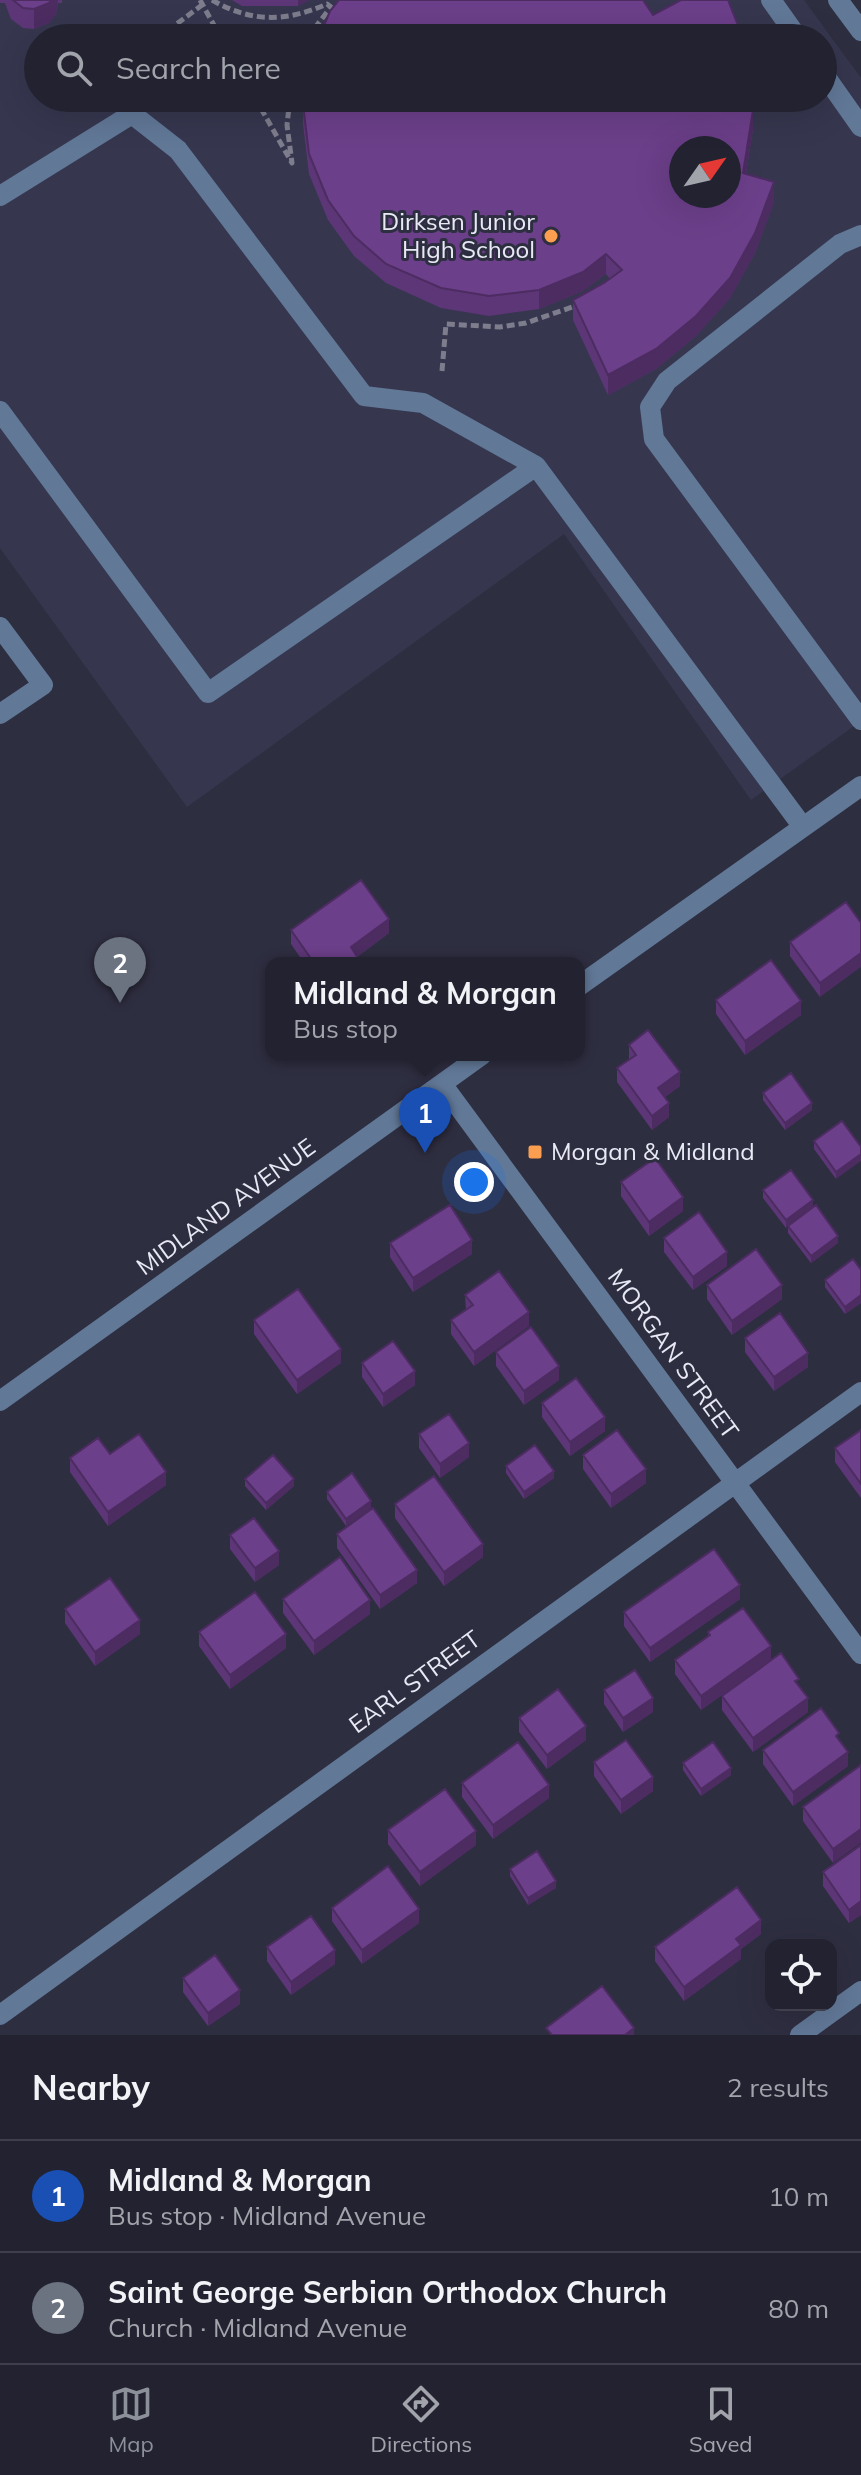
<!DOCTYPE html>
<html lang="en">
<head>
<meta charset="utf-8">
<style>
  :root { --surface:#222231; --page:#2a2a39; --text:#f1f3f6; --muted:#a2a4ab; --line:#3f3f4d; --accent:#8c9099 }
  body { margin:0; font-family:Mulish,sans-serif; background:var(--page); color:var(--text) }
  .controls { position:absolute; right:24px; bottom:24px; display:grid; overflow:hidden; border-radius:16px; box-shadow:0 8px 32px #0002 }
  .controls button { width:72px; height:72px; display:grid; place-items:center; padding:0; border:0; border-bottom:2px solid var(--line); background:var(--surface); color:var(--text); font:40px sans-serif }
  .compass { position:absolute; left:669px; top:136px; width:72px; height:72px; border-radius:50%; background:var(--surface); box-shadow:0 8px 32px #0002; rotate:56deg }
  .you { position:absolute; left:474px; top:1182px; width:28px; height:28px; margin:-20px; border:6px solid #fff; border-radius:50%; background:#1a73e8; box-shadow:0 0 0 12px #1a73e833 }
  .badge { display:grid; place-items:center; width:52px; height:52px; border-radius:50%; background:var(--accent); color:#fff; font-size:26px; font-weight:700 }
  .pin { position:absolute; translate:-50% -66px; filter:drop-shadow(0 2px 4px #0008) }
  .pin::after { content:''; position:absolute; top:42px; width:28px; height:24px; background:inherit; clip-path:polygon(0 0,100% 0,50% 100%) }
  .popup { position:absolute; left:265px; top:957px; width:320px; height:104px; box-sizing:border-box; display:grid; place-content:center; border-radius:16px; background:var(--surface); filter:drop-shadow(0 2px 6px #0005); font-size:26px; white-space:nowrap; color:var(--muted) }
  .popup b { font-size:30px; color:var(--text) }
  .popup::after { content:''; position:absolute; left:50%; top:100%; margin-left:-16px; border:16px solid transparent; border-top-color:var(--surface) }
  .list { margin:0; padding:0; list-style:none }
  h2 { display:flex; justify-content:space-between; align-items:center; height:104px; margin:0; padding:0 32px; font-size:34px }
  h2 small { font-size:26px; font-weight:400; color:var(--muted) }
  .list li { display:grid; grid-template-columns:52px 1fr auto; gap:24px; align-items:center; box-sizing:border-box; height:112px; padding:0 32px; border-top:2px solid var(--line) }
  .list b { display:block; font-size:30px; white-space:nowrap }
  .list p { margin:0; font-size:26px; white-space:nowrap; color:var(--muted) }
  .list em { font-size:26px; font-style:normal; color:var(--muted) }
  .icon { flex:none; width:44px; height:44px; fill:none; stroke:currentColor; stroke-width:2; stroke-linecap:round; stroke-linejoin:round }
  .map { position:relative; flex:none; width:861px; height:2035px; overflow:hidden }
  .search { position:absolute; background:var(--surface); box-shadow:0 8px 32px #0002; left:24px; right:24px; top:24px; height:88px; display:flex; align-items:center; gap:20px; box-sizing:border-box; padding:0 28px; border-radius:44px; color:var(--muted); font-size:30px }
  .sheet { height:328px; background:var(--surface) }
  nav { display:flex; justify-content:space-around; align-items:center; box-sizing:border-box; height:112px; border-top:2px solid var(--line); background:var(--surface); font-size:22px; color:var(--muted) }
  nav a { display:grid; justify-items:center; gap:4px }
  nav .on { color:var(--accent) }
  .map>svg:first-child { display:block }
  .built { fill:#36374f; fill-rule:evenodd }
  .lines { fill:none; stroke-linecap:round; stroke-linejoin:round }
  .path { stroke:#7d7d8d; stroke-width:5; stroke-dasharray:8 4; stroke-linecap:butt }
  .minor { stroke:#617897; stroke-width:20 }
  .wall { fill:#5d3677 }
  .shaded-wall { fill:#4c2c61 }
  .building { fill:#6c3f8a; stroke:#4c2c61; stroke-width:2; fill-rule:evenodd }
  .poi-dot { fill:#fb9e50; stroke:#2e2e41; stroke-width:3 }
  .labels { text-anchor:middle; stroke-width:6; stroke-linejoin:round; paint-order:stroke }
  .poi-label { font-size:24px; fill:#e8e9f5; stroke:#2e2e41; text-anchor:end }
  .street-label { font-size:24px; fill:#e8e9f5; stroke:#2e2e41 }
</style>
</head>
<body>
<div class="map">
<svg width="861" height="2035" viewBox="0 0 861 2035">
  <rect width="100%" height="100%" fill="#2e2e41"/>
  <path class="built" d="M0 0H804L861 78V721L751 800 564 534 187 807 0 548ZM38 38H823V98H38ZM681 148H729V196H681Z"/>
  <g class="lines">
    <path class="path" d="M200 0 221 38
      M212 0C252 23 286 22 327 4L331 7 307 38
      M158 38 202 5
      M255 98 292 163 287 125 290 98
      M442 371 446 324 500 327 526 323 578 305"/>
    <path class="minor" d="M771 0 798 38
      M838 0 861 31
      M823 73 861 127
      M0 196 132 114 178 150 364 396 423 403 536 466
      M861 235 840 244 667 381 650 407 654 439 861 720
      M0 411 208 693 536 466 803 827
      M0 627 43 685 0 714
      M579 986 861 786
      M442 1084 861 1654
      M0 1401 482 1055
      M0 2015 861 1392
      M800 2035 861 1991"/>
  </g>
  <path class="wall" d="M0 0H62V3H58L56 14 49 23 34 29 23 28 11 19 5 3H0Z
    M232 0H309L298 6H242Z
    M303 104 753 129 746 174 774 202 755 253 730 298 696 336 656 369 608 395 573 320V300L610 279 606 274 583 291 539 309 489 316 441 308 386 283 354 256 328 220 309 174 303 124Z
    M846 902 820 997 790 956V942Z
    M291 930 389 933 357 957 362 963H304L291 944Z
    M716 1000 801 1015 745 1055 716 1014Z
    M629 1045 680 1086 665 1097 669 1117 652 1130 617 1082V1068L629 1060Z
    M763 1093 812 1110 785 1130 763 1100Z
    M842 1121 836 1179 814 1149V1141Z
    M621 1182 683 1211 649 1236 621 1196Z
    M763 1190 813 1207 838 1243 811 1263 788 1233V1226L786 1228 763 1198Z
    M664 1238 727 1266 693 1290 664 1252Z
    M390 1243 472 1254 413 1292 390 1257Z
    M861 1270V1303L845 1314 825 1287V1280Z
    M707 1285 782 1299 732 1335 707 1299Z
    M465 1295 529 1326 474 1366 451 1334V1320L466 1310Z
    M254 1320 341 1363 297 1394 254 1334Z
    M745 1338 808 1367 774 1391 745 1352Z
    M496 1352 559 1380 524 1405 496 1366Z
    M362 1363 415 1385 383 1407 362 1377Z
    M542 1403 605 1431 570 1456 542 1417Z
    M861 1430V1498L835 1462V1448Z
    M419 1434 469 1457 440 1478 419 1448Z
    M110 1454 166 1485 108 1526 70 1472V1458Z
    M583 1455 646 1483 611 1508 583 1469Z
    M506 1466 554 1478 524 1499 506 1473Z
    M245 1479 294 1486 266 1510 245 1486Z
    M327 1492 371 1508 346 1526 327 1499Z
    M395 1504 483 1557 444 1586 395 1518Z
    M337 1534 417 1583 380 1609 337 1548Z
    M230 1535 279 1565 255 1582 230 1549Z
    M283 1599 370 1614 314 1655 283 1613Z
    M740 1599 650 1662 624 1626V1612Z
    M65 1609 140 1634 95 1666 65 1623Z
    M199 1632 286 1648 230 1689 199 1646Z
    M708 1632 771 1660 701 1710 675 1674V1660L708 1636Z
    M604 1690 653 1712 623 1732 604 1704Z
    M722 1696 808 1712 753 1752 722 1710Z
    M519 1718 586 1740 547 1769 519 1732Z
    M839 1740 848 1766 793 1806 763 1764V1750Z
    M594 1762 653 1791 621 1814 594 1776Z
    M683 1763 731 1775 701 1796 683 1770Z
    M861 1765 833 1863 803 1821V1807Z
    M462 1783 549 1798 493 1839 462 1797Z
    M388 1830 476 1845 420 1886 388 1844Z
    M861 1845V1915L849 1923 823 1886V1872Z
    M510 1869 556 1888 528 1905 510 1876Z
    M332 1908 419 1923 362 1964 332 1921Z
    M761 1934 741 1949V1959L684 2001 655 1961V1947Z
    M267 1947 335 1964 291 1995 267 1961Z
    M183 1978 240 2004 208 2026 183 1992Z"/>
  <path class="shaded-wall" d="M51 0H58L56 14 49 23 34 29V9Z
    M298 0H309L298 6Z
    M753 110V129L743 193V173Z
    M774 182V202L755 253 730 298 696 336 656 369 608 395V375Z
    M606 254V274L583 291 539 309V290Z
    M389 919V933L351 961V947Z
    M861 953V967L820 997V983Z
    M801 1001V1015L745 1055V1041Z
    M680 1072V1086L658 1102V1088Z
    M669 1103V1117L652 1130V1116Z
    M812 1103V1110L785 1130V1123Z
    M861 1154V1161L836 1179V1172Z
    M683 1197V1211L649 1236V1222Z
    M813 1200V1207L786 1228V1220Z
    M838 1236V1243L811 1263V1256Z
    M472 1240V1254L413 1292V1278Z
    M727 1252V1266L693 1290V1277Z
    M782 1285V1299L732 1335V1321Z
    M861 1295V1303L845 1314V1307Z
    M529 1312V1326L474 1366V1352Z
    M341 1349V1363L297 1394V1380Z
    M808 1353V1367L774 1391V1377Z
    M559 1366V1380L524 1405V1391Z
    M415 1371V1385L383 1407V1394Z
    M605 1417V1431L570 1456V1442Z
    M469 1443V1457L440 1478V1464Z
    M646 1469V1483L611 1508V1494Z
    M554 1471V1478L524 1499V1492Z
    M166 1472V1485L108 1526V1512Z
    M294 1479V1486L266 1510V1503Z
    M371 1501V1508L346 1526V1519Z
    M483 1544V1557L444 1586V1572Z
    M279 1551V1565L255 1582V1568Z
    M417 1570V1583L380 1609V1595Z
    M740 1585V1599L650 1662V1648Z
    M370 1600V1614L314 1655V1641Z
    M140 1620V1634L95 1666V1652Z
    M286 1634V1648L230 1689V1675Z
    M771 1646V1660L701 1710V1696Z
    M653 1698V1712L623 1732V1718Z
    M808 1698V1712L753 1752V1738Z
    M586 1726V1740L547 1769V1755Z
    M848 1752V1766L793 1806V1792Z
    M731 1768V1775L701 1796V1789Z
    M653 1777V1791L621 1814V1800Z
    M549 1785V1798L493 1839V1825Z
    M861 1829V1843L833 1863V1849Z
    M476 1831V1845L420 1886V1872Z
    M556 1881V1888L528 1905V1898Z
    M861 1901V1915L849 1923V1910Z
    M419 1909V1923L362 1964V1950Z
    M761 1920V1934L741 1949V1959L684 2001V1987L736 1939Z
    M335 1950V1964L291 1995V1982Z
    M240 1990V2004L208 2026V2013Z
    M634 2028V2035H625Z"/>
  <path class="building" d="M13 0H51L49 3 34 9 23 8Z
    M339 0H643L653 15 681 0H728L743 38H319L330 11Z
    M304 98H751L753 110 743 173 774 182 755 233 730 278 696 316 656 349 608 375 573 300 604 283 622 270 606 254 583 272 539 290 489 296 441 288 386 264 354 236 328 200 309 154 303 104ZM681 148H729V196H681Z
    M361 880 389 919 351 947 361 963H314L291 930Z
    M846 902 861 923V953L820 983 790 942Z
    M771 960 801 1001 745 1041 716 1000Z
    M648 1030 680 1072 658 1088 669 1103 652 1116 617 1068 636 1055 629 1045Z
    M791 1073 812 1103 785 1123 763 1093Z
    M842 1121 861 1147V1154L836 1172 814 1141Z
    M655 1158 683 1197 649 1222 621 1182Z
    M791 1170 813 1200 786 1220 763 1190Z
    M450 1205 472 1240 413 1278 390 1243Z
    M816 1205 838 1236 811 1256 788 1226Z
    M699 1212 727 1252 693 1277 664 1238Z
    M756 1249 782 1285 732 1321 707 1285Z
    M853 1259 861 1270V1295L845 1307 825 1280Z
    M499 1271 529 1312 474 1352 451 1320 473 1305 465 1295Z
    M298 1289 341 1349 297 1380 254 1320Z
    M780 1313 808 1353 774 1377 745 1338Z
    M531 1327 559 1366 524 1391 496 1352Z
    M393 1341 415 1371 383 1394 362 1363Z
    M576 1378 605 1417 570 1442 542 1403Z
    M449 1414 469 1443 440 1464 419 1434Z
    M617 1430 646 1469 611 1494 583 1455Z
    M861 1430V1484L835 1448Z
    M139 1434 166 1472 108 1512 70 1458 98 1438 110 1454Z
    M535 1445 554 1471 524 1492 506 1466Z
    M273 1455 294 1479 266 1503 245 1479Z
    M352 1473 371 1501 346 1519 327 1492Z
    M434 1476 483 1544 444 1572 395 1504Z
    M373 1508 417 1570 380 1595 337 1534Z
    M254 1518 279 1551 255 1568 230 1535Z
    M714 1549 740 1585 650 1648 624 1612Z
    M340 1557 370 1600 314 1641 283 1599Z
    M110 1578 140 1620 95 1652 65 1609Z
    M255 1592 286 1634 230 1675 199 1632Z
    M743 1608 771 1646 701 1696 675 1660 710 1635 708 1632Z
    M781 1653 799 1679 795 1681 808 1698 753 1738 722 1696Z
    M635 1670 653 1698 623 1718 604 1690Z
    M558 1689 586 1726 547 1755 519 1718Z
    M821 1708 839 1733 836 1736 848 1752 793 1792 763 1750Z
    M626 1740 653 1777 621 1800 594 1762Z
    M518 1742 549 1785 493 1825 462 1783Z
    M713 1742 731 1768 701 1789 683 1763Z
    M861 1765V1829L833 1849 803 1807Z
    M445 1789 476 1831 420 1872 388 1830Z
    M861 1845V1901L849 1910 823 1872Z
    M537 1851 556 1881 528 1898 510 1869Z
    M388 1866 419 1909 362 1950 332 1908Z
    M737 1887 761 1920 736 1939 741 1945 684 1987 655 1947Z
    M311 1916 335 1950 291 1982 267 1947Z
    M215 1955 240 1990 208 2013 183 1978Z
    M602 1986 634 2028 625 2035H552L546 2028Z"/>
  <g class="poi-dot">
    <circle cx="551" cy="236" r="8"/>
    <rect x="527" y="1144" width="16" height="16" rx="4"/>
  </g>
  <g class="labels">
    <g class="poi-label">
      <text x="535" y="230">Dirksen Junior<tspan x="535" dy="28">High School</tspan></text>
      <text x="551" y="1160" text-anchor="start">Morgan &amp; Midland</text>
    </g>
    <g class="street-label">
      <text transform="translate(226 1207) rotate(-36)" y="8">MIDLAND AVENUE</text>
      <text transform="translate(673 1354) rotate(54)" y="8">MORGAN STREET</text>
      <text transform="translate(415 1682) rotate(-36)" y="8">EARL STREET</text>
    </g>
  </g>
</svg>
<div class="controls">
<button><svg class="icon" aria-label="locate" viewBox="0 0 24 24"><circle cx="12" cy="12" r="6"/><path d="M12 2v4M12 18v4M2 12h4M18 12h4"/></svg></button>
</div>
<svg class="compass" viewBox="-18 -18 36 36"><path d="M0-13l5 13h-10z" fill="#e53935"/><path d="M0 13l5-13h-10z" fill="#a2a4ab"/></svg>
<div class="you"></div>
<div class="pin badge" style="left:425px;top:1153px;background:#1a4fb4">1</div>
<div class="popup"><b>Midland &amp; Morgan</b>Bus stop</div>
<div class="pin badge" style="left:120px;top:1003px;background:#6b7280">2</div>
<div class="search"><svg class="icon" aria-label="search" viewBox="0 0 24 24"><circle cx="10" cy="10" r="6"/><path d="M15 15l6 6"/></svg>Search here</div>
</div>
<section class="sheet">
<h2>Nearby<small>2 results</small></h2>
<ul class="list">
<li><span class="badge" style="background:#1a4fb4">1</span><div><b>Midland &amp; Morgan</b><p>Bus stop · Midland Avenue</p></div><em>10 m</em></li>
<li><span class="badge" style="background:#6b7280">2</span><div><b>Saint George Serbian Orthodox Church</b><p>Church · Midland Avenue</p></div><em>80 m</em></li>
</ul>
</section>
<nav>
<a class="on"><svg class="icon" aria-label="map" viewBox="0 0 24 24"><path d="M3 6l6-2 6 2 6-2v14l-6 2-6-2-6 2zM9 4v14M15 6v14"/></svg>Map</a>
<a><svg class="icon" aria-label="directions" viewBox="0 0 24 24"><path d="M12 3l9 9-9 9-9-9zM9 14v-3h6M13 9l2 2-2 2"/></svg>Directions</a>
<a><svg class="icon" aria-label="saved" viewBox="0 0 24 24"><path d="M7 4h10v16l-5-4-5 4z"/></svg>Saved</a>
</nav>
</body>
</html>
